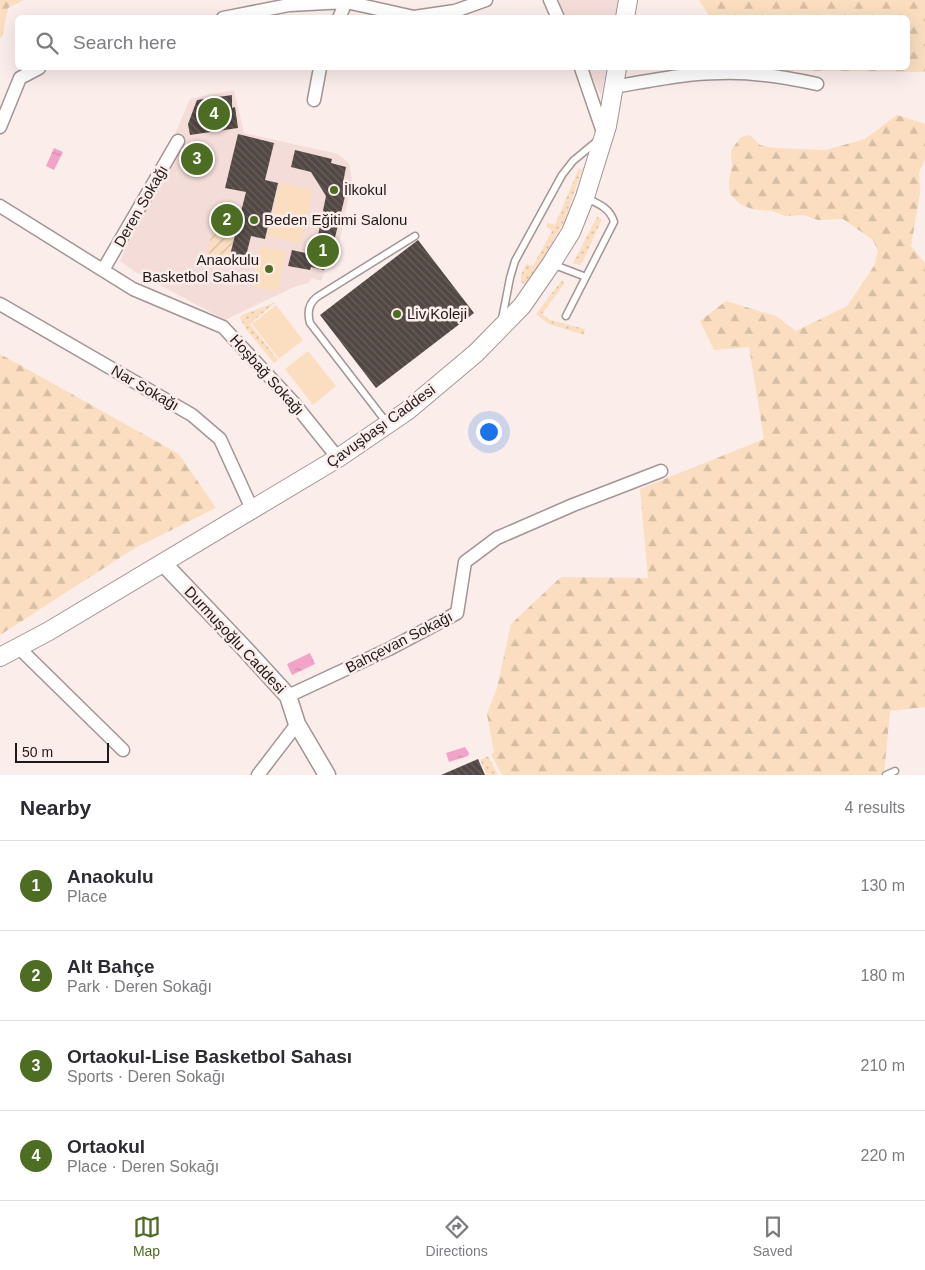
<!DOCTYPE html>
<html lang="en">
<head>
<meta charset="utf-8">
<style>
  :root { --surface:#fff; --page:#f2f2f3; --text:#2b2b33; --muted:#7c7c81; --line:#e1e1e2; --accent:#4d6d23 }
  body { margin:0; font-family:Arial,sans-serif; background:var(--page); color:var(--text) }
  .scale { position:absolute; left:15px; bottom:12px; width:94px; box-sizing:border-box; padding-left:5px; border:2px solid #1f1a19; border-top:0; font-size:14px; line-height:18px; white-space:nowrap; color:#1f1a19; -webkit-text-stroke:4px #fbedea; paint-order:stroke }
  .you { position:absolute; left:488px; top:431px; width:18px; height:18px; margin:-12px; border:4px solid #fff; border-radius:50%; background:#1a73e8; box-shadow:0 0 0 8px #1a73e833 }
  .badge { display:grid; place-items:center; width:32px; height:32px; border-radius:50%; background:var(--accent); color:#fff; font-size:16px; font-weight:700 }
  .pin { position:absolute; translate:-50% -50%; border:2px solid #fff; box-shadow:0 1px 5px #0006 }
  .list { margin:0; padding:0; list-style:none }
  h2 { display:flex; justify-content:space-between; align-items:center; height:65px; margin:0; padding:0 20px; font-size:21px }
  h2 small { font-size:16px; font-weight:400; color:var(--muted) }
  .list li { display:grid; grid-template-columns:32px 1fr auto; gap:15px; align-items:center; box-sizing:border-box; height:90px; padding:0 20px; border-top:1px solid var(--line) }
  .list b { display:block; font-size:19px; white-space:nowrap }
  .list p { margin:0; font-size:16px; white-space:nowrap; color:var(--muted) }
  .list em { font-size:16px; font-style:normal; color:var(--muted) }
  .icon { flex:none; width:28px; height:28px; fill:none; stroke:currentColor; stroke-width:2; stroke-linecap:round; stroke-linejoin:round }
  .map { position:relative; flex:none; width:925px; height:775px; overflow:hidden }
  .search { position:absolute; background:var(--surface); box-shadow:0 5px 20px #0002; left:15px; right:15px; top:15px; height:55px; display:flex; align-items:center; gap:12px; box-sizing:border-box; padding:0 18px; border-radius:8px; color:var(--muted); font-size:19px }
  .sheet { height:425px; background:var(--surface) }
  nav { display:flex; justify-content:space-around; align-items:center; box-sizing:border-box; height:70px; border-top:1px solid var(--line); background:var(--surface); font-size:14px; color:var(--muted) }
  nav a { display:grid; justify-items:center; gap:2px }
  nav .on { color:var(--accent) }
  .map>svg:first-child { display:block }
  .built { fill:#f4ddd9 }
  .grass { fill:url(#grass-dots) }
  .forest { fill:url(#forest-firs) }
  .park { fill:#fadebf }
  .garden { fill:url(#garden-furrows) }
  .water { fill:url(#water-ripples) }
  .building { fill:url(#building-back-hatch) }
  .lines { fill:none; stroke-linecap:round; stroke-linejoin:round }
  .service-casing { stroke:#a29593; stroke-width:9 }
  .minor-casing { stroke:#a29593; stroke-width:15 }
  .tertiary-casing { stroke:#a29593; stroke-width:19 }
  .secondary-casing { stroke:#a29593; stroke-width:20 }
  .service { stroke:#fff; stroke-width:6 }
  .minor { stroke:#fff; stroke-width:12 }
  .tertiary { stroke:#fff; stroke-width:16 }
  .secondary { stroke:#fff; stroke-width:18 }
  .poi-dot { fill:#4d6d23; stroke:#fbedea; stroke-width:2 }
  .labels { text-anchor:middle; stroke-width:5; stroke-linejoin:round; paint-order:stroke }
  .poi-label { font-size:15px; fill:#1f1a19; stroke:#fbedea; text-anchor:start }
  .street-label { font-size:15px; fill:#1f1a19; stroke:#fbedea }
</style>
</head>
<body>
<div class="map">
<svg width="925" height="775" viewBox="0 0 925 775">
  <defs>
    <pattern id="grass-dots" width="8" height="8" patternUnits="userSpaceOnUse" patternTransform="scale(1.25)"><rect width="8" height="8" fill="#fadebf"/><path d="M2 2h.1M6 6h.1" fill="none" stroke="#d6bea4" stroke-width="1.8" stroke-linecap="round"/></pattern>
    <pattern id="forest-firs" width="22" height="20" patternUnits="userSpaceOnUse" patternTransform="scale(1.25)"><rect width="22" height="20" fill="#fadebf"/><path d="M5 1l3.5 6h-7zM16 11l3.5 6h-7z" fill="#d6bea4"/></pattern>
    <pattern id="garden-furrows" width="10" height="10" patternUnits="userSpaceOnUse" patternTransform="scale(1.25)"><rect width="10" height="10" fill="#fadebf"/><path d="M-1 1l2-2M0 10L10 0M9 11l2-2" fill="none" stroke="#d6bea4"/></pattern>
    <pattern id="water-ripples" width="26" height="14" patternUnits="userSpaceOnUse" patternTransform="scale(1.25)"><rect width="26" height="14" fill="#f2a3c8"/><path d="M2 4q2-2 4 0t4 0M15 11q2-2 4 0t4 0" fill="none" stroke="#cf8cab"/></pattern>
    <pattern id="building-back-hatch" width="6" height="6" patternUnits="userSpaceOnUse" patternTransform="scale(1.25)"><rect width="6" height="6" fill="#524843"/><path d="M-1 5l2 2M0 0l6 6M5-1l2 2" fill="none" stroke="#675f5b"/></pattern>
  </defs>
  <rect width="100%" height="100%" fill="#fbedea"/>
  <path class="built" d="M558 0H618L615 17 566 18Z
    M588 68H607L601 96Z
    M234 90 244 133 338 154 349 163 352 180 340 239 330 268H326L321 281 311 278 309 283 294 287 225 320 134 271 120 261 190 99Z"/>
  <path class="grass" d="M579 168 582 170 564 222 529 283 524 284 521 282V275L526 264 533 266 552 231 546 225 548 223 555 225Z
    M597 217 602 219 583 261 579 265 573 263Z
    M562 280 564 284 542 314 550 320 585 329 584 335 549 324 536 314Z
    M276 302 250 324 278 360 274 363 246 329 240 318 242 315Z
    M488 756 498 775H487L480 760Z"/>
  <path class="forest" d="M0 0H24L8 8 2 38 0 37Z
    M699 0H925V72L742 70 740 68H908V18L710 17Z
    M897 115 925 124V160L919 172 920 193 911 246 925 263V707L890 711 884 775H502L491 754 494 753 487 714 497 688 511 624 561 577 648 578 640 489 764 439 749 347 714 350 700 321 726 301 776 316 796 331 847 306 874 266 878 251 873 240 843 219 818 220 803 215 785 216 772 211 752 209 740 204 730 194 729 181 732 166 731 150 741 137 750 135 760 145 773 148 826 150 865 139Z
    M0 354 179 454 216 508 135 548 0 635Z"/>
  <path class="park" d="M280 183 313 190 301 243 268 236Z
    M260 246 286 251 278 291 253 287Z
    M276 305 303 340 279 359 252 324Z
    M308 351 336 386 313 405 285 369Z"/>
  <path class="garden" d="M220 202 242 207 229 259 207 253Z"/>
  <path class="water" d="M54 148 63 152 54 170 46 166Z
    M310 653 315 664 292 675 287 664Z
    M465 747 469 753 468 756 449 762 446 753Z"/>
  <path class="building" d="M232 95V108L235 107 238 128 190 135 188 124 197 100Z
    M238 134 274 143 265 180 278 183 265 239 251 236 244 264 229 259 246 192 225 188Z
    M295 150 332 159 331 163 346 167 343 183 348 184 330 258 327 257 324 270 311 267 310 270 288 266 292 250 314 255 326 196 311 172 291 167Z
    M418 240 474 313 376 388 320 315Z
    M478 759 485 775H441Z"/>
  <g class="lines">
    <g class="service-casing">
      <path id="service" d="M552 264 586 277
        M566 316 614 222C610 208 599 204 586 198
        M502 319 510 278 515 261 562 175 573 161 597 141
        M387 423 310 323C307 312 309 303 317 297L415 236
        M886 775 895 771"/>
    </g>
    <g class="minor-casing">
      <path id="minor" d="M550 0 558 18
        M223 18 289 5 346 2 414 17 455 11 486 0
        M339 18 346 2
        M581 68 604 135
        M613 87C649 81 685 73 721 73 752 72 786 77 817 84
        M314 100 320 68
        M0 127 20 78 39 68
        M0 206 133 289 223 327 293 402 338 458
        M103 270 178 141
        M0 304 192 415 220 439 252 509
        M18 647 123 750
        M288 696 389 649 457 613 465 562 497 538 573 505 661 471
        M258 775 297 724"/>
    </g>
    <g class="tertiary-casing">
      <path id="tertiary" d="M163 563 244 648 288 696 297 724 327 775"/>
    </g>
    <g class="secondary-casing">
      <path id="secondary" d="M625 18 628 0
        M0 657 49 631 338 458 407 411 476 353 522 306 551 264 571 232 585 197 607 126 617 68"/>
    </g>
    <use href="#service" class="service"/>
    <use href="#minor" class="minor"/>
    <use href="#tertiary" class="tertiary"/>
    <use href="#secondary" class="secondary"/>
  </g>
  <g class="poi-dot">
    <circle cx="334" cy="190" r="5"/>
    <circle cx="254" cy="220" r="5"/>
    <circle cx="269" cy="269" r="5"/>
    <circle cx="397" cy="314" r="5"/>
  </g>
  <g class="labels">
    <g class="poi-label">
      <text x="344" y="195">İlkokul</text>
      <text x="264" y="225">Beden Eğitimi Salonu</text>
      <text x="259" y="265" text-anchor="end">Anaokulu<tspan x="259" dy="17">Basketbol Sahası</tspan></text>
      <text x="407" y="319">Liv Koleji</text>
    </g>
    <g class="street-label">
      <text transform="translate(141 206) rotate(-60)" y="5">Deren Sokağı</text>
      <text transform="translate(267 375) rotate(48)" y="5">Hoşbağ Sokağı</text>
      <text transform="translate(145 388) rotate(30)" y="5">Nar Sokağı</text>
      <text transform="translate(381 426) rotate(-36)" y="5">Çavuşbaşı Caddesi</text>
      <text transform="translate(235 640) rotate(47)" y="5">Durmuşoğlu Caddesi</text>
      <text transform="translate(399 642) rotate(-27)" y="5">Bahçevan Sokağı</text>
    </g>
  </g>
</svg>
<div class="scale">50 m</div>
<div class="you"></div>
<div class="pin badge" style="left:323px;top:251px">1</div>
<div class="pin badge" style="left:227px;top:220px">2</div>
<div class="pin badge" style="left:197px;top:159px">3</div>
<div class="pin badge" style="left:214px;top:114px">4</div>
<div class="search"><svg class="icon" aria-label="search" viewBox="0 0 24 24"><circle cx="10" cy="10" r="6"/><path d="M15 15l6 6"/></svg>Search here</div>
</div>
<section class="sheet">
<h2>Nearby<small>4 results</small></h2>
<ul class="list">
<li><span class="badge">1</span><div><b>Anaokulu</b><p>Place</p></div><em>130 m</em></li>
<li><span class="badge">2</span><div><b>Alt Bahçe</b><p>Park · Deren Sokağı</p></div><em>180 m</em></li>
<li><span class="badge">3</span><div><b>Ortaokul-Lise Basketbol Sahası</b><p>Sports · Deren Sokağı</p></div><em>210 m</em></li>
<li><span class="badge">4</span><div><b>Ortaokul</b><p>Place · Deren Sokağı</p></div><em>220 m</em></li>
</ul>
</section>
<nav>
<a class="on"><svg class="icon" aria-label="map" viewBox="0 0 24 24"><path d="M3 6l6-2 6 2 6-2v14l-6 2-6-2-6 2zM9 4v14M15 6v14"/></svg>Map</a>
<a><svg class="icon" aria-label="directions" viewBox="0 0 24 24"><path d="M12 3l9 9-9 9-9-9zM9 14v-3h6M13 9l2 2-2 2"/></svg>Directions</a>
<a><svg class="icon" aria-label="saved" viewBox="0 0 24 24"><path d="M7 4h10v16l-5-4-5 4z"/></svg>Saved</a>
</nav>
</body>
</html>
